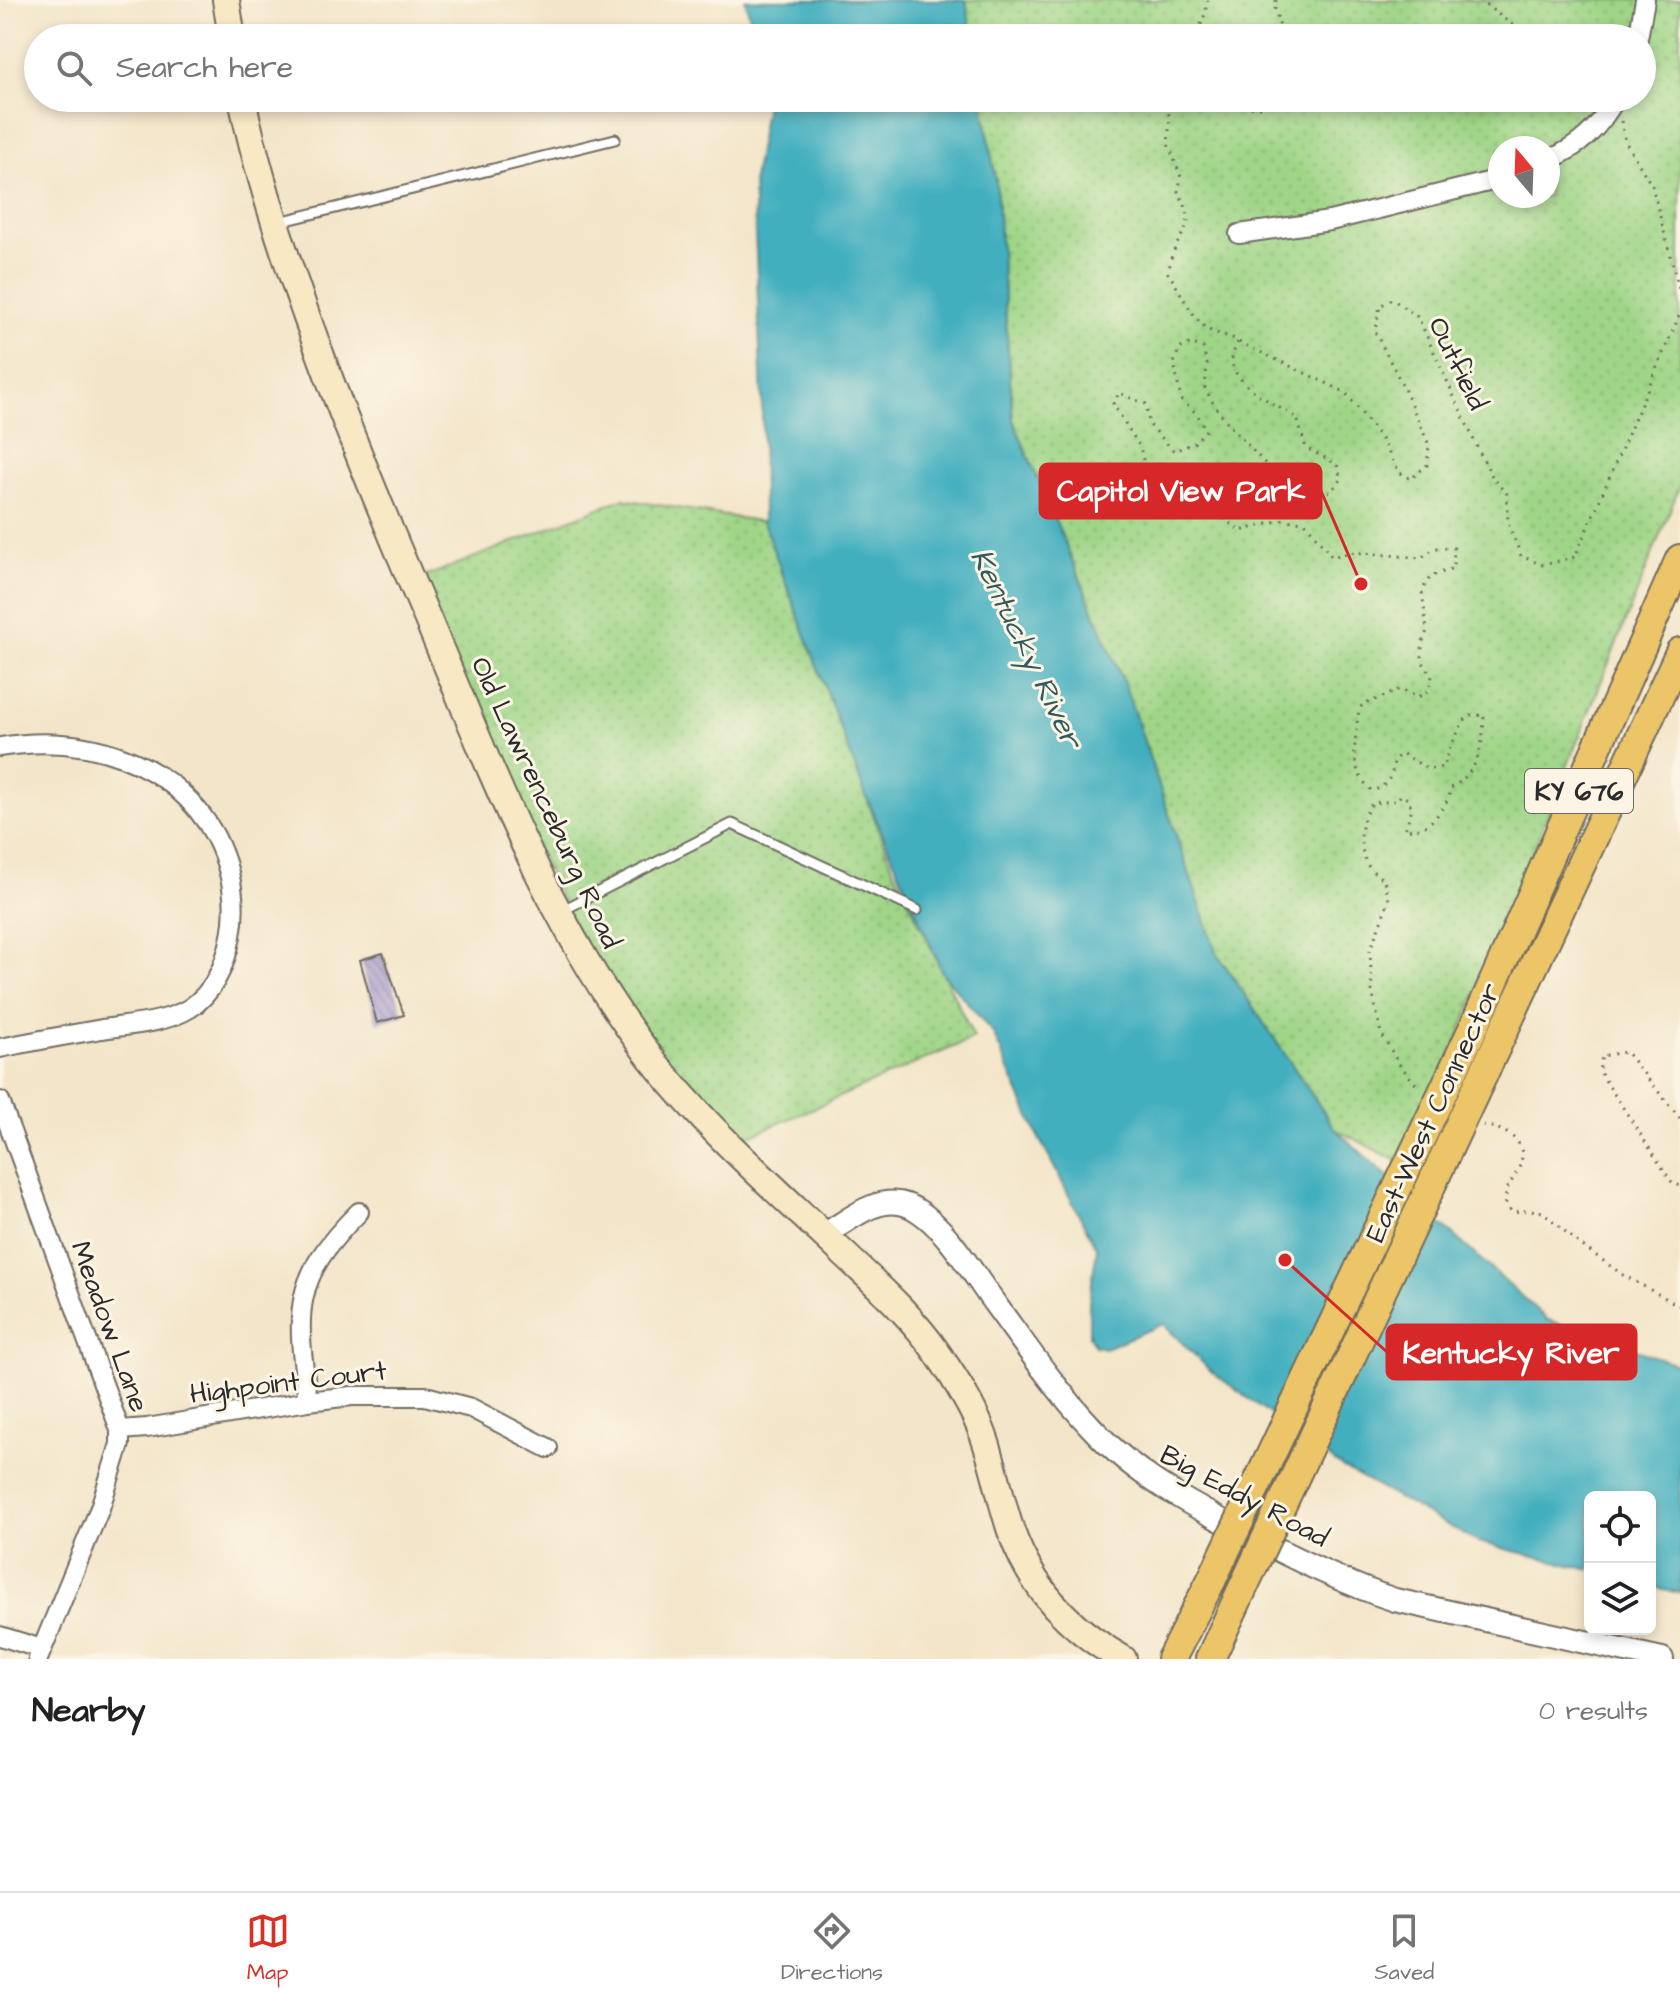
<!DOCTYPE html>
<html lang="en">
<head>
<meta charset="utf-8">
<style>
  :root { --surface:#fff; --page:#f2f2f2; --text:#202124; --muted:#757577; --line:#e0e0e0; --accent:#d93025 }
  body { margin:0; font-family:"Architects Daughter",sans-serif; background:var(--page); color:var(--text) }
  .controls { position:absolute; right:24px; bottom:24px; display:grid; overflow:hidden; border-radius:12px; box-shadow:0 4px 12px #0003 }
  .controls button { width:72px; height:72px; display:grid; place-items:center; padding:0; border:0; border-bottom:2px solid var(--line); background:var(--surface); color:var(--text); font:40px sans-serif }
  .compass { position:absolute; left:1488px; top:136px; width:72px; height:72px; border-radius:50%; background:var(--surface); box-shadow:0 4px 12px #0003; rotate:341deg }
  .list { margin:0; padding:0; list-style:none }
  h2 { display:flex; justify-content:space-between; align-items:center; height:104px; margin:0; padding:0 32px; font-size:34px }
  h2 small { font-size:26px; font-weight:400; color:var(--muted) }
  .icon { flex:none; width:44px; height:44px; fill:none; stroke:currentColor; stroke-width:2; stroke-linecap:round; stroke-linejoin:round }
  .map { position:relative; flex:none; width:1680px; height:1659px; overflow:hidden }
  .search { position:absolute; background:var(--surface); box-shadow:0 4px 12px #0003; left:24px; right:24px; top:24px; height:88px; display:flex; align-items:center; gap:20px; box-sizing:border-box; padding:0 28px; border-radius:44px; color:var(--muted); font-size:30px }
  .sheet { height:232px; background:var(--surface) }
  nav { display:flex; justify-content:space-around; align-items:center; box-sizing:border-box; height:112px; border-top:2px solid var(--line); background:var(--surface); font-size:22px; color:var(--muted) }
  nav a { display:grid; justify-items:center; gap:4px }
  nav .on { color:var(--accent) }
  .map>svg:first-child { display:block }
  .park { fill:url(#park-dots); stroke:#658059; stroke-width:2; fill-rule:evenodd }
  .water { fill:#42afbf; stroke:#366d75; stroke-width:2 }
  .building { fill:url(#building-back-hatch) }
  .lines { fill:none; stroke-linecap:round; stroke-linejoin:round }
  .service-casing { stroke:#716c62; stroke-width:13 }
  .minor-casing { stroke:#716c62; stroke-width:22 }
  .tertiary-casing { stroke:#716c62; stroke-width:26 }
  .secondary-casing { stroke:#716c62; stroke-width:30 }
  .primary-casing { stroke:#716c62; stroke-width:32 }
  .path { stroke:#716c62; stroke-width:3; stroke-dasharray:2 6; stroke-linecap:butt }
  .service { stroke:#fff; stroke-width:9 }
  .minor { stroke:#fff; stroke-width:18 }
  .tertiary { stroke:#fff; stroke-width:22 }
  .secondary { stroke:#f8e8c3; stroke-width:26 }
  .primary { stroke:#edc569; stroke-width:28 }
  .primary-bridge-casing { stroke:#716c62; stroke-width:32; stroke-linecap:butt }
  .primary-bridge { stroke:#edc569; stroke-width:28 }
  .labels { text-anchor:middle; stroke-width:6; stroke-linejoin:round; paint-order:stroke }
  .shield { fill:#fcf5e5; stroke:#6a6863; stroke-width:2 }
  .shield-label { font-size:26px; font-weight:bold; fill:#2b2b2b }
  .street-label { font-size:28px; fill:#2b2b2b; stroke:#fcf5e5 }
  .water-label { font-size:30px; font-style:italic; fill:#33595f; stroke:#fcf5e5 }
  .leader { fill:none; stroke:#d62828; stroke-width:3 }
  .callout-dot { fill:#d62828; stroke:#fcf5e5; stroke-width:3 }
  .callout { fill:#d62828; stroke:#d62828; stroke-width:3 }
  .callout-label { font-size:30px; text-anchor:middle; font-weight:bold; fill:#fff }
</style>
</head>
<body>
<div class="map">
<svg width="1680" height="1659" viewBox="0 0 1680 1659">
  <defs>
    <pattern id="park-dots" width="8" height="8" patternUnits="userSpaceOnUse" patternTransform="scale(2)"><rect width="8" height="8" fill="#9fd587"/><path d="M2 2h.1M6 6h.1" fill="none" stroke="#89b775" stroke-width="1.8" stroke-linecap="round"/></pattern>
    <pattern id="building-back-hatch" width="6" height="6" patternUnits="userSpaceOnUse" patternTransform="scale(2)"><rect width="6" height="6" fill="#a89dcb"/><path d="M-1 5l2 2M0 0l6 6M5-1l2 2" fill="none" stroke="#8980a5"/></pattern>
  </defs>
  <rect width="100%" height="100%" fill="#fcf5e5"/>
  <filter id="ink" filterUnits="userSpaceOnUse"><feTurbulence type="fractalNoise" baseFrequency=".0125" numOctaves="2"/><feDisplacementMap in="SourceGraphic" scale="16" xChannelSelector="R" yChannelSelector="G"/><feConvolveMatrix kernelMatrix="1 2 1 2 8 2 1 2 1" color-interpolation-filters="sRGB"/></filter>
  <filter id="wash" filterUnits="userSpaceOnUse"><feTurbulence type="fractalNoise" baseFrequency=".006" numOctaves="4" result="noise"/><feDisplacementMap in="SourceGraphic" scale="32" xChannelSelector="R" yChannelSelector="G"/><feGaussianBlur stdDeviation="1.8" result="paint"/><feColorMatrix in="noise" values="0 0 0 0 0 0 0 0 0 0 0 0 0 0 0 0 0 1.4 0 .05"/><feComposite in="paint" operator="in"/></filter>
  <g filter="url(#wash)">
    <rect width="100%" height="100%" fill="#f3e5c9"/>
    <path class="park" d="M966 0H1680V485L1407 1166 1335 1129 1216 952 1124 683 1013 420 996 182 982 98H1642V38H972ZM1500 148H1548V196H1500Z
      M622 499 763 522 893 868 974 1038 720 1149 585 950 412 582Z"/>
    <path class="water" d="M745 0H966L972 38H756Z
      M767 98H982L996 182 1013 420 1124 683 1216 952 1335 1129 1548 1320 1680 1365V1593L1650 1586V1497H1590V1570L1478 1542 1343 1468 1211 1371 1163 1324 1105 1348 1095 1346 1089 1336V1302L1097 1249 1039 1138 993 1033 943 974 866 796 763 522 762 400 753 179Z"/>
    <g id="blocks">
      <path class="building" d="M383 953 404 1015 377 1023 360 960Z"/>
    </g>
  </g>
  <g filter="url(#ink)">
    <use href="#blocks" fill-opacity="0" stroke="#716c62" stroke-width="2"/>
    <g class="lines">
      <g class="service-casing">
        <path id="service" d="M279 222 615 139
          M561 911 732 824 917 910"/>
      </g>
      <g class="minor-casing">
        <path id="minor" d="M1638 38 1645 0
          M1548 160C1580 147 1599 128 1616 98
          M1239 234 1330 221 1500 179
          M0 747C83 733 173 759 215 836 231 868 238 901 231 936 226 963 214 992 190 1008 166 1023 129 1025 102 1029 68 1035 34 1041 0 1048
          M0 1101 120 1430V1444L100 1508 38 1659
          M308 1401C296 1311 291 1279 359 1212
          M120 1430 147 1428 308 1401 352 1396H425L471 1408 548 1448
          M0 1636 42 1649"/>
      </g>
      <g class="tertiary-casing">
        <path id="tertiary" d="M824 1235C848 1221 877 1194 907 1205 942 1219 973 1274 995 1304 1026 1346 1056 1390 1092 1428 1137 1477 1193 1506 1251 1536 1298 1560 1346 1584 1395 1600L1662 1659"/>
      </g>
      <g class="secondary-casing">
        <path id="secondary" d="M226 0 232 38
          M242 98C255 164 276 229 298 292 335 399 378 504 423 608 488 762 548 924 651 1058 707 1130 778 1191 844 1254 877 1285 913 1317 938 1354 956 1380 972 1405 983 1434 995 1466 1000 1499 1011 1531 1032 1590 1070 1629 1123 1659"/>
      </g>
      <g class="primary-casing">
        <path id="primary" d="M1476 1022 1680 559
          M1502 1034 1680 652
          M1171 1659 1212 1579
          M1210 1659 1241 1592"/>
      </g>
      <path class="path" d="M1276 0 1275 9 1283 38
        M1479 0 1530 38
        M1192 38 1203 21 1208 0
        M1168 98 1166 106 1170 118 1168 144 1181 177 1178 192C1198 224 1184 226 1173 253 1170 259 1170 267 1168 273 1181 291 1191 318 1209 330 1218 335 1227 334 1238 341 1236 347 1232 354 1232 360 1231 383 1279 407 1297 418L1306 448 1337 464 1341 480 1330 492 1272 471 1231 427 1214 405 1205 388 1207 364 1203 348 1191 343 1179 349 1174 363 1181 400 1197 414 1206 430 1194 443 1174 451 1149 424 1146 404 1119 393 1113 404 1140 447 1150 488 1183 521 1196 519 1208 506 1240 531 1283 520 1305 522 1332 557 1354 552 1421 558 1435 548H1454L1453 568 1430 577 1422 591 1427 631 1422 644V661L1432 676 1429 690 1418 697C1396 687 1402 688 1383 697 1375 701 1366 700 1360 708 1358 713 1357 721 1357 727 1353 753 1352 772 1372 791 1388 786 1393 776 1394 759L1403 754 1428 769 1444 767 1449 750 1462 724 1468 716 1484 715C1483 745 1480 771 1451 788 1450 800 1436 820 1425 826 1418 829 1412 829 1405 830L1412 808 1408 799 1401 795 1396 801 1373 803C1359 817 1357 850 1369 867 1373 872 1378 876 1384 880L1389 900 1370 950 1372 991 1381 1033 1399 1064 1419 1088
        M1229 98 1254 108 1277 105 1283 98
        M1621 121 1625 141 1652 186 1680 292
        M1239 342 1345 392 1380 437 1399 472 1411 479 1427 465 1429 445 1402 384 1375 332 1380 306 1392 299 1418 317 1478 449 1494 480 1507 494 1508 523 1521 556 1543 565 1575 557 1680 314
        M1680 1118 1626 1052 1602 1056 1599 1071 1671 1181 1680 1186
        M1483 1125C1506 1129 1532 1142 1518 1170 1511 1185 1504 1186 1506 1205L1512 1212 1530 1210 1543 1212 1577 1242 1623 1275 1680 1306"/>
      <use href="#service" class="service"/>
      <use href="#minor" class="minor"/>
      <use href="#tertiary" class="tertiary"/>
      <use href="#secondary" class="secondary"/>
      <use href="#primary" class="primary"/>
      <g class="primary-bridge-casing">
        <path id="primary-bridge" d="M1212 1579 1476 1022
          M1241 1592 1502 1034"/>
      </g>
      <use href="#primary-bridge" class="primary-bridge"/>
    </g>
  </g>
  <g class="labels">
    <rect class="shield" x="1525" y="769" width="108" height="44" rx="6"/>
    <g class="shield-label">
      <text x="1579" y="800">KY 676</text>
    </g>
    <g class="street-label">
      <text transform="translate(1459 363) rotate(64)" y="10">Outfield</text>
      <text transform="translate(547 802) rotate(65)" y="10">Old Lawrenceburg Road</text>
      <text transform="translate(1432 1112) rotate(-65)" y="10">East-West Connector</text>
      <text transform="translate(111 1326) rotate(70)" y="10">Meadow Lane</text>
      <text transform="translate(288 1381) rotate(-7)" y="10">Highpoint Court</text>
      <text transform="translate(1245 1495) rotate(28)" y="10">Big Eddy Road</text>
    </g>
    <g class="water-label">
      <text transform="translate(1027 648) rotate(64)" y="10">Kentucky River</text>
    </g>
  </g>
  <path class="leader" d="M1361 584L1321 491M1285 1260L1387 1352"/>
  <g class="callout-dot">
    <circle cx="1361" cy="584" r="8"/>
    <circle cx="1285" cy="1260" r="8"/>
  </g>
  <g class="callout">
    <rect x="1040" y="464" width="281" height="54" rx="8"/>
    <rect x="1387" y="1325" width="249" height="54" rx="8"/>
  </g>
  <g class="callout-label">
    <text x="1181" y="501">Capitol View Park</text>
    <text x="1511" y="1363">Kentucky River</text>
  </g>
</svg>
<div class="controls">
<button><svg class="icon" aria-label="locate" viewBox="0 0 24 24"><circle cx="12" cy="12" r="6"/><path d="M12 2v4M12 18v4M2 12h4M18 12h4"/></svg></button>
<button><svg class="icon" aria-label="layers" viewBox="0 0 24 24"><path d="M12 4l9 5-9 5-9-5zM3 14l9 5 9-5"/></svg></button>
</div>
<svg class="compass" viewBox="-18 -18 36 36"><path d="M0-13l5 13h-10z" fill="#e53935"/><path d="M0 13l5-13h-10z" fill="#757577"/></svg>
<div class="search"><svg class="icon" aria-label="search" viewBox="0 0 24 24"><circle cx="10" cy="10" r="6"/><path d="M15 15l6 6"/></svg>Search here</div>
</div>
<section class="sheet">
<h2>Nearby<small>0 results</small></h2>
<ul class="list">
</ul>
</section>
<nav>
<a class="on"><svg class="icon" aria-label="map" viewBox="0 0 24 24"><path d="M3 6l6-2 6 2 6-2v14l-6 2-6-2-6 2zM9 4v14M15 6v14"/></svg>Map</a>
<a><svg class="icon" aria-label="directions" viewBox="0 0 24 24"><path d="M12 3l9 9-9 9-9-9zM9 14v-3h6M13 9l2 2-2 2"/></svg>Directions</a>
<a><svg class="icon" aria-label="saved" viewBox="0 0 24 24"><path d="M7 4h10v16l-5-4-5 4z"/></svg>Saved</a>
</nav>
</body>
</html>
